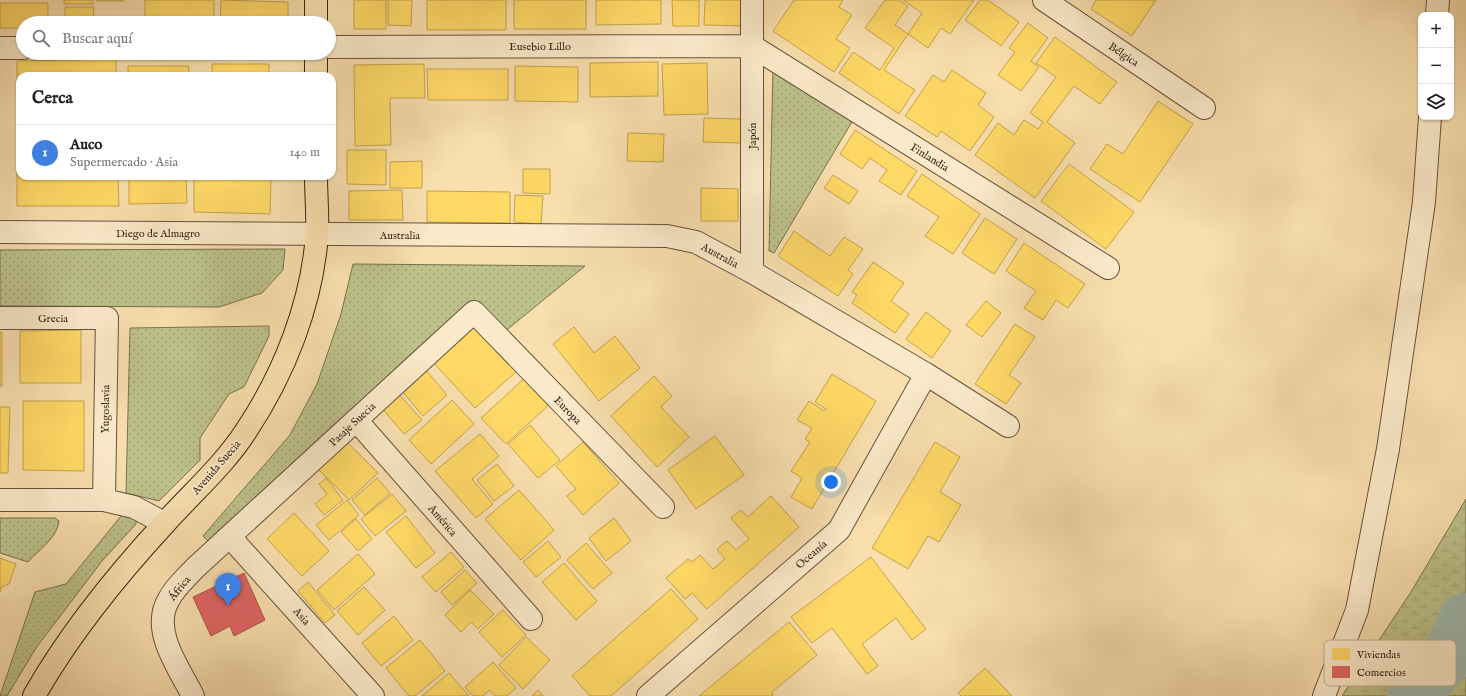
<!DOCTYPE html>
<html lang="es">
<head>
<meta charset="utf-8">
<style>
  :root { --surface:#fff; --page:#f6f6f6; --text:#202124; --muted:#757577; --line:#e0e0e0; --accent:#8f2418 }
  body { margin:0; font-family:"IM FELL English",serif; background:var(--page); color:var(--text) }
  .controls { position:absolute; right:12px; top:12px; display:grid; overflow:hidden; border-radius:8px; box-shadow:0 1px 3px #0004 }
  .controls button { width:36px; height:36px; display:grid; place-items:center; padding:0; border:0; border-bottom:1px solid var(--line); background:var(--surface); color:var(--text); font:20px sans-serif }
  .you { position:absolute; left:831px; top:482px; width:14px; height:14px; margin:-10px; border:3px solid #fff; border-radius:50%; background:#1a73e8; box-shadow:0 0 0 6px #1a73e833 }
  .badge { display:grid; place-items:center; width:26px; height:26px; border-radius:50%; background:var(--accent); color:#fff; font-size:13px; font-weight:700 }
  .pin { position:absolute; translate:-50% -33px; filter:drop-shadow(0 1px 2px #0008) }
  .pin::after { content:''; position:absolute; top:21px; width:14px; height:12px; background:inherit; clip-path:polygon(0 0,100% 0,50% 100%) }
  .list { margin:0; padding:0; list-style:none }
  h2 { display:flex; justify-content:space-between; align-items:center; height:52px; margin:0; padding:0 16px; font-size:17px }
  h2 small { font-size:13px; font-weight:400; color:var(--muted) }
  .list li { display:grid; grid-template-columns:26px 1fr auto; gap:12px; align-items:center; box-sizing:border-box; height:56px; padding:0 16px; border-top:1px solid var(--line) }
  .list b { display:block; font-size:15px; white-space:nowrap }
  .list p { margin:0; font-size:13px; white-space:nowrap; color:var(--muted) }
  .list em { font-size:13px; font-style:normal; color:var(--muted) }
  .icon { flex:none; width:22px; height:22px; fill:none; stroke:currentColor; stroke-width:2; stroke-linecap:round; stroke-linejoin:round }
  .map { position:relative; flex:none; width:1466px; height:696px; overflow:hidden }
  .search { position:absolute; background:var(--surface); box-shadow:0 1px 3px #0004; left:16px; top:16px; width:320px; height:44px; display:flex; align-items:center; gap:10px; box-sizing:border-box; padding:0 14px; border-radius:22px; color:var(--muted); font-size:15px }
  .panel { position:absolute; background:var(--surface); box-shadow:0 1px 3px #0004; left:16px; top:72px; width:320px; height:108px; border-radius:12px }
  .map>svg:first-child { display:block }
  .grass { fill:url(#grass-dots); stroke:#7a7251 }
  .wetland { fill:url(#wetland-marsh); stroke:#7a7251 }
  .homes { fill:#ffd966; stroke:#c3a24e }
  .shops { fill:#e06666; stroke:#ad524e }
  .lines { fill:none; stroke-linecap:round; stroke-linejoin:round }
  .river { stroke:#a0bbb2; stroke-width:53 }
  .minor-casing { stroke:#67513d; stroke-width:24 }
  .major-casing { stroke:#362217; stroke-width:24 }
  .minor { stroke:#fbeaca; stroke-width:22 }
  .major { stroke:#f9dfae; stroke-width:22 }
  .labels { text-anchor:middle; stroke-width:4; stroke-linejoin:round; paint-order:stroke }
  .street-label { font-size:11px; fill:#362217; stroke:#fbeaca }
  .key { fill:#fbeaca; stroke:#c0ae94; stroke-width:1 }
  .key-label { font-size:11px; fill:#362217 }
</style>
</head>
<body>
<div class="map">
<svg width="1466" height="696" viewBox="0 0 1466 696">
  <defs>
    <pattern id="grass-dots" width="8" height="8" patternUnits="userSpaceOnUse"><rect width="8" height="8" fill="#bdc28b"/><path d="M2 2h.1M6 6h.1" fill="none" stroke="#a3a677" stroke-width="1.8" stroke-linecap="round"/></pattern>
    <pattern id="wetland-marsh" width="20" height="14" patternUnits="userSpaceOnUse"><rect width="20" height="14" fill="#bdc28b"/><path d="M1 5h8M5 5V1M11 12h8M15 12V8" fill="none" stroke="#a3a677"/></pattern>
  </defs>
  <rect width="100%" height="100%" fill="#f9dfae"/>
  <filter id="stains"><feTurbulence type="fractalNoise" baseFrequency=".005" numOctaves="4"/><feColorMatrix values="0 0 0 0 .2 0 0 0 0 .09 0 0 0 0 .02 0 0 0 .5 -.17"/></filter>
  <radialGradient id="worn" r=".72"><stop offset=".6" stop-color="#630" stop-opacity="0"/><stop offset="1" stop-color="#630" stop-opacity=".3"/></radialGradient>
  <path class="grass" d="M773 67 853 120 774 253 769 251Z
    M285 249 283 270 262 293 219 307 0 306V250Z
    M353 264 585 266 503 333 467 306 214 547 203 536 290 435 317 384 341 314Z
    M269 326V336L244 387 229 394 200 438V460L159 501 126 493 130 328Z
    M125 511 136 518V524L102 561 36 648 7 696H0L35 592 66 584Z
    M0 518H55L59 521C57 538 39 550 28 562L0 553Z"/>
  <path class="wetland" d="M1466 499V696H1342L1411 592Z"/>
  <path class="homes" d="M64 0H93V4H64Z
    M97 0H124V1H97Z
    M145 0H214V23H145Z
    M221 0 288 2V23H220Z
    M354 0H386V29H354Z
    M388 0H412L411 26 388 25Z
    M427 0H506V30H427Z
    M514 0H586V29H514Z
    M596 0H661V24L596 25Z
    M672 0H699V26H673Z
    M705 0H743V26L704 25Z
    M794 0H843L839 7 852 15 836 39 850 48 834 72 773 31Z
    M885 0H899L908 6 895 25 908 34 884 70 915 90 899 114 839 73 853 52 880 70 894 48 865 28Z
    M903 0H974L950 34 941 28 928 48 908 34 922 13Z
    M980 0H988L1019 22 1001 46 965 20Z
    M1096 0H1156L1132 36 1091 9Z
    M0 3H48V23H23V28H0Z
    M65 7H94L93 23H65Z
    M1028 23 1048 38 1031 61 1039 67 1021 91 998 75 1015 52 1009 48Z
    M1055 37 1117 82 1100 104 1074 86 1047 122 1075 143 1035 198 975 155 998 123 1014 135 1024 120 1038 129 1043 122 1030 113 1056 77 1036 63Z
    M116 59V76H20V115H17V61Z
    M658 62V96L590 97V63Z
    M707 63 708 114 664 115 662 64Z
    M212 64H269V76H212Z
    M424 64 425 98H390L391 145 355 146 354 65Z
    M128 66H189L188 76H128Z
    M515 66 578 67V102L515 101Z
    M427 69H508V100H428Z
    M952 70 986 93 978 105 994 117 970 151 941 131 937 137 905 116 933 75 944 82Z
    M1158 101 1193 124 1140 202 1090 169 1107 144 1123 154Z
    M704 118 742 119V143L703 142Z
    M855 130 917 171 901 195 879 181 887 170 870 158 862 169 840 154Z
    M628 133 664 134 663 162 627 161Z
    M17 148H20V176H118L119 206H17Z
    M347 150H386V185L347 184Z
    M422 161V188H390V162Z
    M1069 164 1134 212 1106 249 1041 201Z
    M523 169H550V194L523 193Z
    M922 174 980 214 953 254 925 236 939 217 907 196Z
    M833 175 858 191 849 204 824 188Z
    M129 176H186L187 203 129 204Z
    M194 176H271L270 214 194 212Z
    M701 188 738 189V221H701Z
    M402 190 403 220H349V191Z
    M427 191 510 192V223L427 222Z
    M515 195 543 196 541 224 514 222Z
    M985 218 1017 239 994 274 962 253Z
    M794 231 830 256 844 237 863 249 848 270 853 274 838 296 778 256Z
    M1024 243 1085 284 1068 308 1056 300 1043 320 1024 308 1036 291 1006 271Z
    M873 262 904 283 891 301 909 314 895 333 852 303 857 295 852 292Z
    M986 301 1001 313 982 337 966 325Z
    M926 312 951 331 932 358 906 339Z
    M475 324 517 371 475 408 433 362Z
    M1015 324 1035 337 1009 375 1021 383 1006 404 975 384Z
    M574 327 594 353 615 336 640 368 599 401 553 344Z
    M81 330V383H20V331Z
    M0 332H2V386H0Z
    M425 369 447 395 423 416 401 390Z
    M832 374 876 401 812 509 791 497 802 478 791 471 810 442 805 439 812 428 797 420 809 401 824 411 826 409 815 402Z
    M654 376 672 396 661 407 689 437 657 467 611 416Z
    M526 377 550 404 506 444 481 418Z
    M397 392 422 420 404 434 380 406Z
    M452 400 474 424 431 464 409 440Z
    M23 401H84V471L23 470Z
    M0 407H10L8 473H0Z
    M530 425 560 460 538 478 508 444Z
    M480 434 499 456 472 479 493 504 476 518 435 471Z
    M715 436 744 475 696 509 668 470Z
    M347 442 378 473 349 500 318 469Z
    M583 442 619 483 583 515 567 496 576 489 556 466Z
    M935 442 960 457 940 492 961 505 939 542 928 536 908 569 872 548Z
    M497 464 514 486 494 501 477 480Z
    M326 478 343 500 324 515 315 504 327 494 319 484Z
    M377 478 390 493 365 515 352 500Z
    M519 490 554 530 521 560 485 519Z
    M392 494 406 511 375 536 361 519Z
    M771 496 799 527 707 609 692 593 685 599 666 578 688 559 692 562 700 555 713 569 725 559 717 549 727 541 736 550 749 539 731 518 741 510 748 517Z
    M347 500 359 515 329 540 316 525Z
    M294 513 329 551 302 576 267 539Z
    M406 516 435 553 416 568 386 532Z
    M614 518 631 541 606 561 589 538Z
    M356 519 372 539 358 551 341 532Z
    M548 541 561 557 536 577 523 562Z
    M586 543 612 573 593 589 567 560Z
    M451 552 464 567 436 592 422 577Z
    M358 554 375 574 334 610 317 590Z
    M871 557 926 629 912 640 896 618 862 644 878 666 867 674 832 628 812 643 791 617Z
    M0 558 16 564 9 584 2 587 0 592Z
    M564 563 597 601 576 620 542 582Z
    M465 570 477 583 452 605 441 592Z
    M308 582 335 615 325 623 298 591Z
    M364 587 385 610 358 635 337 611Z
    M671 589 698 619 611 696H590L572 676Z
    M470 590 494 614 478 629 471 622 461 632 445 615Z
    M503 610 526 635 502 657 479 632Z
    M394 616 413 640 381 666 362 643Z
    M789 622 817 655 772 692 773 696H699Z
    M526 637 550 660 523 689 499 665Z
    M420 640 445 671 415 696H409L386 668Z
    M493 662 516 688 507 696H495L489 690 483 696H473L465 687Z
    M985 668 1012 696H961L958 693Z
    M449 673 469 696H422Z
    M538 690 543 696H532Z"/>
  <path class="shops" d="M244 573 265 620 234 636 230 626 211 636 193 597Z"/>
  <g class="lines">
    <path class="river" d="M1413 696 1419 687 1449 656 1466 619"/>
    <g class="minor-casing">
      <path id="minor" d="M752 0V272
        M1044 0 1204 108
        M1437 15 1438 0
        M329 47 752 46 1108 268
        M0 48H23
        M0 232 667 236 696 242 752 272 926 374 1008 426
        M0 318H107L104 500
        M356 420 531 619
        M0 500H104L134 507 164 523
        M230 537 373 696
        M193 696C179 668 150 630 169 599 175 587 186 578 195 568L474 312 663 507
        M648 696 839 530 926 374
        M1324 696 1357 610 1388 449 1424 202 1430 117"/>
    </g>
    <g class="major-casing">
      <path id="major" d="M316 0V23
        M316 53V76
        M34 696C69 634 117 575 165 523 192 493 224 465 246 431 284 374 312 304 317 234 318 215 316 195 316 176"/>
    </g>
    <use href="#minor" class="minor"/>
    <use href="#major" class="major"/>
  </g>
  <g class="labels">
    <g class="street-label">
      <text x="540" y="50">Eusebio Lillo</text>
      <text transform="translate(1124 54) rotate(34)" y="4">Bélgica</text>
      <text transform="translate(752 136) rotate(-90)" y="4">Japón</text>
      <text transform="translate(930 157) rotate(32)" y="4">Finlandia</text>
      <text x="158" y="237">Diego de Almagro</text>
      <text x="400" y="239">Australia</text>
      <text transform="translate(720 255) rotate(28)" y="4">Australia</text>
      <text x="53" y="322">Grecia</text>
      <text transform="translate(105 409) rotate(-89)" y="4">Yugoslavia</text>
      <text transform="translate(568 410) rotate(46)" y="4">Europa</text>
      <text transform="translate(352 424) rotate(-43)" y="4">Pasaje Suecia</text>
      <text transform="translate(216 467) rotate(-49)" y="4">Avenida Suecia</text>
      <text transform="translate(443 520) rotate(49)" y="4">América</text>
      <text transform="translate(811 554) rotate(-41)" y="4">Oceanía</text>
      <text transform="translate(179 588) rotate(-51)" y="4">África</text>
      <text transform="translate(302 616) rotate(48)" y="4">Asia</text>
    </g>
  </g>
  <rect x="1324" y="640" width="132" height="46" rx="6" class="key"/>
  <rect x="1332" y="648" width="18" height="12" fill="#ffd966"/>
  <rect x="1332" y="666" width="18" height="12" fill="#e06666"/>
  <g class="key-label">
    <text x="1357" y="658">Viviendas</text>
    <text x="1357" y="676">Comercios</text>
  </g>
  <rect width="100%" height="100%" filter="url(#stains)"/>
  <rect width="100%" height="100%" fill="url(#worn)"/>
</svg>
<div class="controls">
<button>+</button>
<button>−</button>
<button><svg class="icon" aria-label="layers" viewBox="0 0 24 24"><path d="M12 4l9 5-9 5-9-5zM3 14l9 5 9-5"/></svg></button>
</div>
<div class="you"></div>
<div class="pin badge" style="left:228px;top:606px;background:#3f7fe0">1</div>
<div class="search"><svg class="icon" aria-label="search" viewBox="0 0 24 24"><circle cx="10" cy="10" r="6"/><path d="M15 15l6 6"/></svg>Buscar aquí</div>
<section class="panel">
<h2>Cerca<small></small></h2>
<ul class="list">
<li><span class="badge" style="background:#3f7fe0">1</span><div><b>Auco</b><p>Supermercado · Asia</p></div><em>140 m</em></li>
</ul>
</section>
</div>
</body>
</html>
